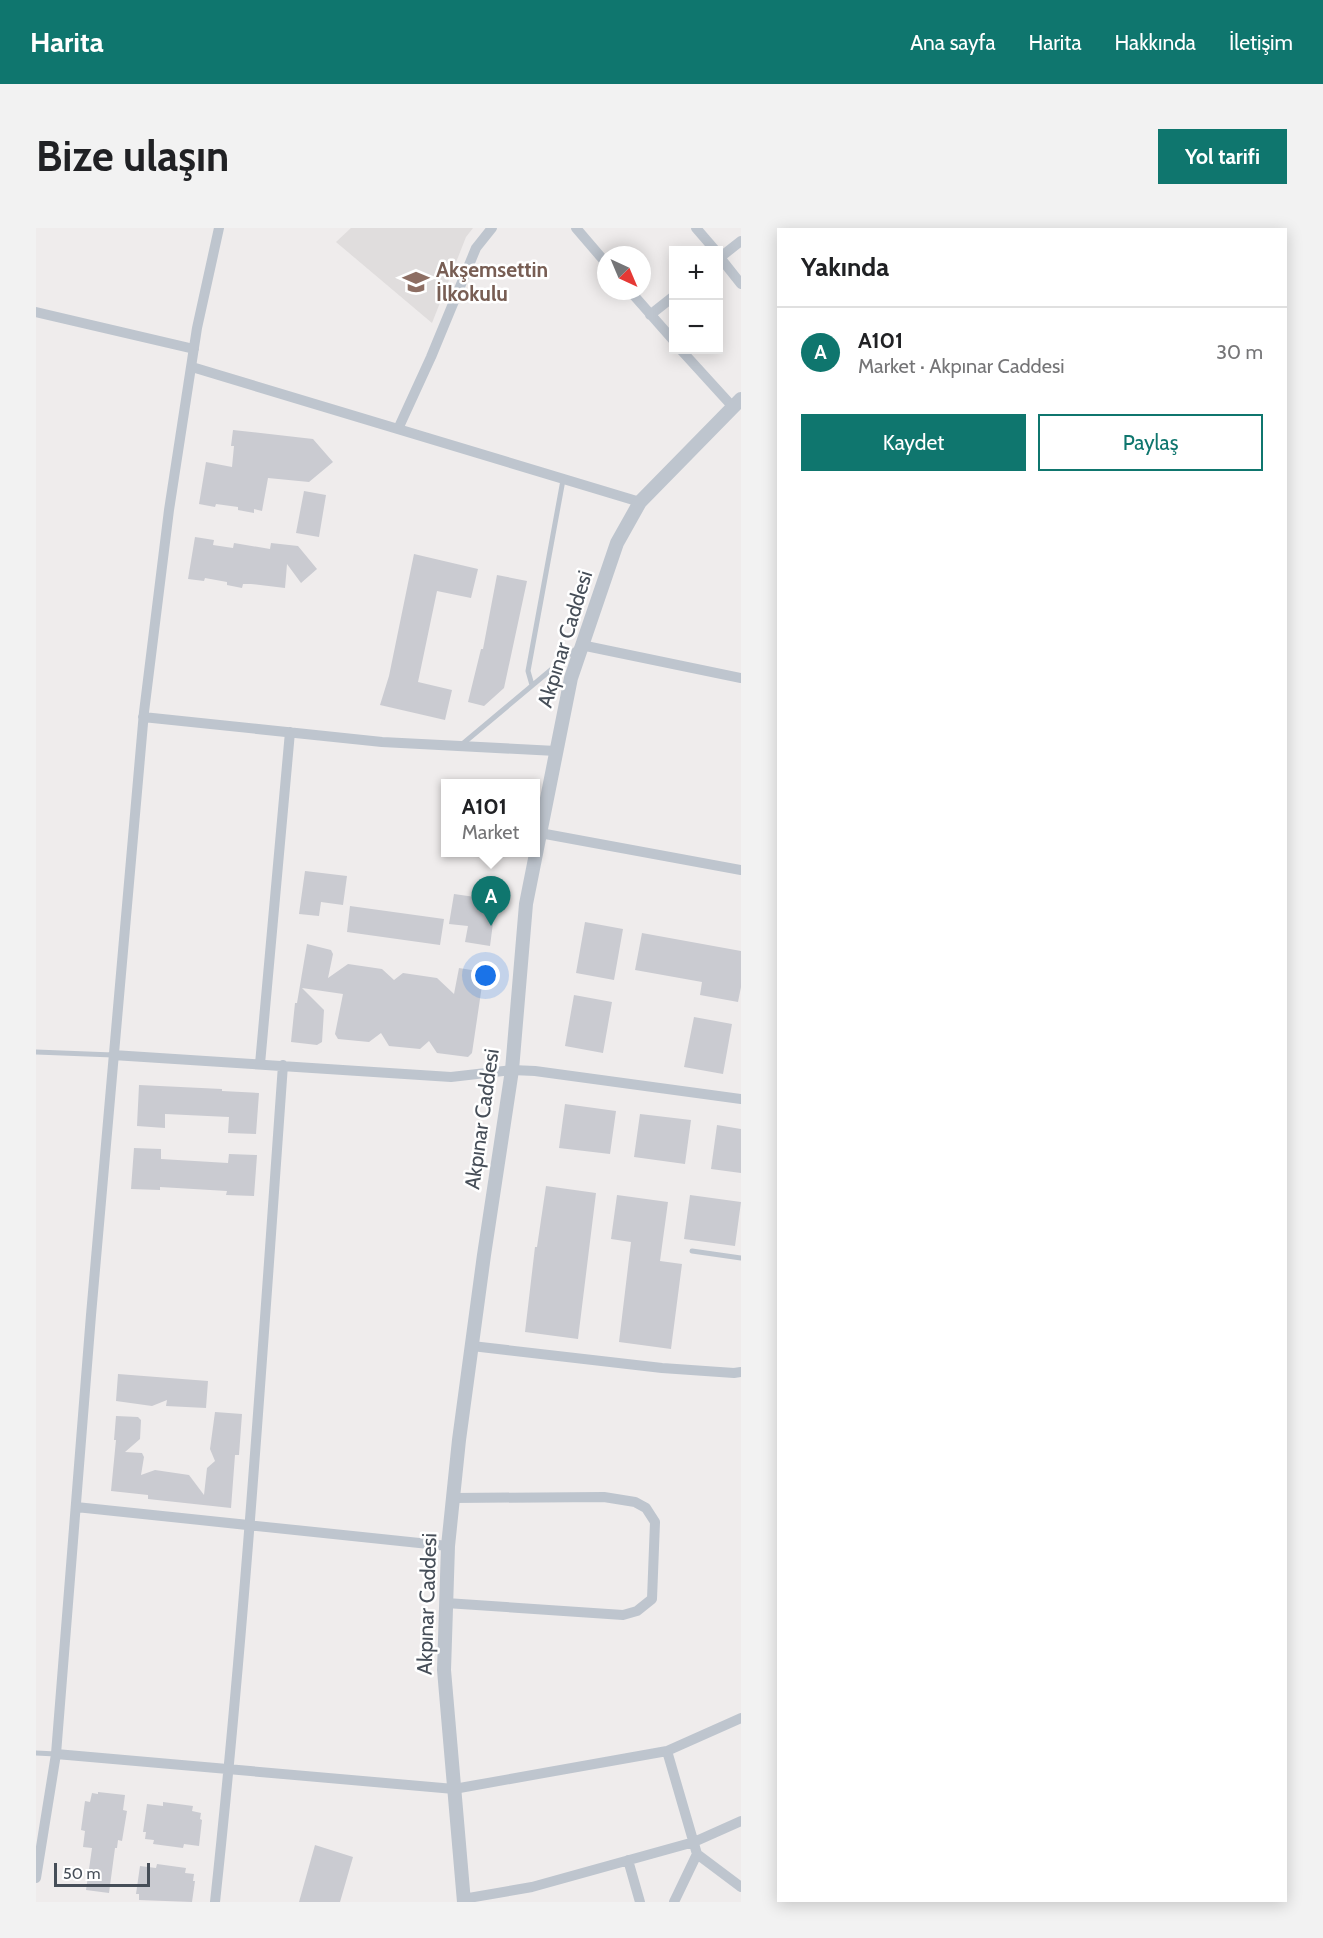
<!DOCTYPE html>
<html lang="tr">
<head>
<meta charset="utf-8">
<style>
  :root { --surface:#fff; --page:#f2f2f2; --text:#202124; --muted:#757577; --line:#e0e0e0; --accent:#0f766e }
  body { margin:0; font-family:Cabin,sans-serif; background:var(--page); color:var(--text) }
  .controls { position:absolute; right:18px; top:18px; display:grid; overflow:hidden; border-radius:0px; box-shadow:0 3px 15px #0003 }
  .controls button { width:54px; height:54px; display:grid; place-items:center; padding:0; border:0; border-bottom:2px solid var(--line); background:var(--surface); color:var(--text); font:30px sans-serif }
  .compass { position:absolute; left:561px; top:18px; width:54px; height:54px; border-radius:50%; background:var(--surface); box-shadow:0 3px 15px #0003; rotate:136deg }
  .scale { position:absolute; left:18px; bottom:15px; width:96px; box-sizing:border-box; padding-left:6px; border:3px solid #464e58; border-top:0; font-size:16px; line-height:21px; white-space:nowrap; color:#464e58; -webkit-text-stroke:4px #fff; paint-order:stroke }
  .you { position:absolute; left:450px; top:748px; width:21px; height:21px; margin:-15px; border:4px solid #fff; border-radius:50%; background:#1a73e8; box-shadow:0 0 0 9px #1a73e833 }
  .badge { display:grid; place-items:center; width:39px; height:39px; border-radius:50%; background:var(--accent); color:#fff; font-size:20px; font-weight:700 }
  .pin { position:absolute; translate:-50% -50px; filter:drop-shadow(0 2px 3px #0008) }
  .pin::after { content:''; position:absolute; top:32px; width:21px; height:18px; background:inherit; clip-path:polygon(0 0,100% 0,50% 100%) }
  .popup { position:absolute; left:405px; top:551px; width:99px; height:78px; box-sizing:border-box; display:grid; place-content:center; border-radius:0px; background:var(--surface); filter:drop-shadow(0 2px 4px #0005); font-size:20px; white-space:nowrap; color:var(--muted) }
  .popup b { font-size:22px; color:var(--text) }
  .popup::after { content:''; position:absolute; left:50%; top:100%; margin-left:-12px; border:12px solid transparent; border-top-color:var(--surface) }
  .list { margin:0; padding:0; list-style:none }
  h2 { display:flex; justify-content:space-between; align-items:center; height:78px; margin:0; padding:0 24px; font-size:26px }
  h2 small { font-size:20px; font-weight:400; color:var(--muted) }
  .list li { display:grid; grid-template-columns:39px 1fr auto; gap:18px; align-items:center; box-sizing:border-box; height:90px; padding:0 24px; border-top:2px solid var(--line) }
  .list b { display:block; font-size:22px; white-space:nowrap }
  .list p { margin:0; font-size:20px; white-space:nowrap; color:var(--muted) }
  .list em { font-size:20px; font-style:normal; color:var(--muted) }
  .actions { display:flex; gap:12px; padding:18px 24px }
  .actions a { flex:1; padding:14px 0; border:2px solid var(--accent); border-radius:0px; text-align:center; font-size:21px; color:var(--accent) }
  .actions .main { background:var(--accent); color:#fff }
  .map { position:relative; flex:none; width:705px; height:1674px; overflow:hidden; border-radius:0px }
  header { display:flex; align-items:center; gap:36px; box-sizing:border-box; height:84px; padding:0 30px; background:var(--accent); color:#fff }
  header strong { font-size:28px }
  nav { display:flex; gap:33px; margin-inline-start:auto; font-size:21px }
  .intro { display:flex; align-items:center; justify-content:space-between; box-sizing:border-box; height:144px; padding:0 36px }
  h1 { margin:0; font-size:42px }
  .button { padding:15px 27px; border-radius:0px; background:var(--accent); color:#fff; font-size:21px; font-weight:700 }
  main { display:flex; gap:36px; padding:0 36px }
  aside { flex:1; background:var(--surface); border-radius:0px; box-shadow:0 3px 15px #0003 }
  .map>svg:first-child { display:block }
  .education { fill:#e0dddd }
  .building { fill:#cacbd1 }
  .lines { fill:none; stroke-linecap:round; stroke-linejoin:round }
  .service { stroke:#bec5ce; stroke-width:5 }
  .minor { stroke:#bec5ce; stroke-width:10 }
  .tertiary { stroke:#bec5ce; stroke-width:14 }
  .labels { text-anchor:middle; stroke-width:5; stroke-linejoin:round; paint-order:stroke }
  .education-label { font-size:21px; font-weight:bold; fill:#785e54; stroke:#fff; text-anchor:start }
  .street-label { font-size:21px; fill:#464e58; stroke:#fff }
</style>
</head>
<body>
<header>
<strong>Harita</strong>
<nav><a>Ana sayfa</a><a>Harita</a><a>Hakkında</a><a>İletişim</a></nav>
</header>
<div class="intro"><h1>Bize ulaşın</h1><a class="button">Yol tarifi</a></div>
<main>
<div class="map">
<svg width="705" height="1674" viewBox="0 0 705 1674">
  <rect width="100%" height="100%" fill="#efecec"/>
  <path class="education" d="M315 0H437L430 9 396 95 300 14Z"/>
  <path class="building" d="M197 202 277 211 297 234 273 254 232 250 226 283 218 281V285L202 282V279L180 276 179 279 163 276 170 234 196 239 198 218H195Z
    M268 263 290 267 283 309 260 305Z
    M159 309 178 312 177 317 197 320 198 315 234 321 235 315 262 318 281 341 265 355 251 336 249 360 215 356H207L206 360 191 357V354L169 350 168 353 152 351Z
    M378 326 442 341 435 370 401 363 382 454 416 462 409 492 344 477 353 448Z
    M461 347 491 353 468 460 448 478 432 474 445 421H447Z
    M269 643 311 648 307 677 285 674 283 688 263 686Z
    M418 666 460 672 454 718 429 714 432 698 413 696Z
    M314 678 408 691 404 717 311 704Z
    M549 694 587 701 578 752 540 745Z
    M606 705 705 723V759L702 774 664 767 666 754 599 742Z
    M271 716 295 722 297 726 292 750 312 736 346 741 358 752 367 745 401 750 418 766 423 740 448 744 436 825 432 829 401 825 393 813 384 821 353 818 345 805 333 814 302 811 299 806 307 766 266 760 288 782 286 814 281 817 255 814 259 775H261Z
    M538 767 576 774 567 825 529 818Z
    M658 789 696 796 687 846 648 839Z
    M103 857 186 861V863L223 865 220 906 192 905 193 889 129 886V900L101 898Z
    M529 876 580 883 574 926 523 920Z
    M604 886 655 892 649 936 598 929Z
    M681 897 705 901V945L675 941Z
    M98 920 125 921V931L192 935 193 926 221 927 218 968 190 967 191 963 124 959V962L95 961Z
    M510 958 560 965 542 1111 489 1104 499 1019H501Z
    M581 967 632 974 624 1033 646 1036 635 1121 583 1114 595 1014 575 1011Z
    M654 967 705 974 699 1018 648 1011Z
    M82 1146 172 1153 170 1180 130 1178 131 1172 116 1178 80 1173Z
    M179 1184 206 1186 203 1227H199L195 1280 112 1271V1267L75 1263 80 1212H78L80 1188 102 1189 105 1192 104 1211 89 1224 106 1225 108 1229 105 1247 119 1242 153 1247 168 1267 171 1240 179 1233 174 1221Z
    M62 1564 89 1567 87 1582 91 1583 86 1613 82 1612 81 1620H79L73 1665 50 1662 56 1620 47 1619 49 1603 45 1602 49 1573 54 1574 56 1565 62 1566Z
    M127 1574 157 1578 156 1583 165 1585 164 1591 166 1592 163 1618 148 1616 147 1620 117 1616 118 1612 109 1611 110 1604H107L111 1576 127 1578Z
    M279 1617 317 1629 304 1674H263Z
    M121 1636 150 1640 149 1645 158 1646 157 1653H159L156 1674 103 1672V1666H100L104 1638 120 1640Z"/>
  <g class="lines">
    <path class="service" d="M496 457 492 443 527 252
      M424 518 541 420
      M0 824 77 827
      M656 1023 705 1030
      M0 1525 20 1526"/>
    <path class="minor" d="M540 0 570 35
      M660 0 679 22
      M682 27 705 56
      M682 31 705 13
      M594 63 638 113
      M0 84 158 121
      M614 87 638 68
      M645 122 696 178
      M156 139 604 274
      M362 201 395 129 440 20 456 0
      M545 417 705 450
      M107 489 346 514 520 523
      M504 605 705 642
      M77 827 415 849 476 842 499 843 705 871
      M224 836 254 504
      M436 1118 626 1140 698 1145 705 1144
      M40 1279 412 1318
      M410 1375 587 1387 601 1383 616 1371 619 1294 610 1280 599 1274 568 1269 417 1270
      M631 1523 661 1626 638 1674
      M20 1526 418 1561 631 1523 705 1490
      M661 1626 705 1659
      M592 1632 604 1674
      M0 1650 20 1526 55 1087 108 484 133 282 161 100 183 0
      M427 1671 496 1659 658 1614 705 1593
      M179 1674C209 1396 227 1116 247 837"/>
    <path class="tertiary" d="M428 1674 408 1442 412 1318 423 1212 448 1027 476 842 490 676 535 450 581 315 604 274 705 171"/>
  </g>
  <defs>
    <g id="school-bare" transform="scale(2.07)"><path d="M0-5L7-2L0 1L-7-2ZM-4 1L0 2.5L4 1V4Q0 6-4 4Z" fill="#8d6e63" stroke="#fff" stroke-width="2.5" paint-order="stroke"/></g>
  </defs>
  <g fill-rule="evenodd">
    <use href="#school-bare" x="380" y="54"/>
  </g>
  <g class="labels">
    <g class="education-label">
      <text x="400" y="49">Akşemsettin<tspan x="400" dy="24">İlkokulu</tspan></text>
    </g>
    <g class="street-label">
      <text transform="translate(529 411) rotate(-73)" y="7">Akpınar Caddesi</text>
      <text transform="translate(446 891) rotate(-82)" y="7">Akpınar Caddesi</text>
      <text transform="translate(391 1376) rotate(-88)" y="7">Akpınar Caddesi</text>
    </g>
  </g>
</svg>
<div class="controls">
<button>+</button>
<button>−</button>
</div>
<svg class="compass" viewBox="-18 -18 36 36"><path d="M0-13l5 13h-10z" fill="#e53935"/><path d="M0 13l5-13h-10z" fill="#757577"/></svg>
<div class="scale">50 m</div>
<div class="you"></div>
<div class="pin badge" style="left:455px;top:698px">A</div>
<div class="popup"><b>A101</b>Market</div>
</div>
<aside>
<h2>Yakında<small></small></h2>
<ul class="list">
<li><span class="badge">A</span><div><b>A101</b><p>Market · Akpınar Caddesi</p></div><em>30 m</em></li>
</ul>
<div class="actions"><a class="main">Kaydet</a><a>Paylaş</a></div>
</aside>
</main>
</body>
</html>
